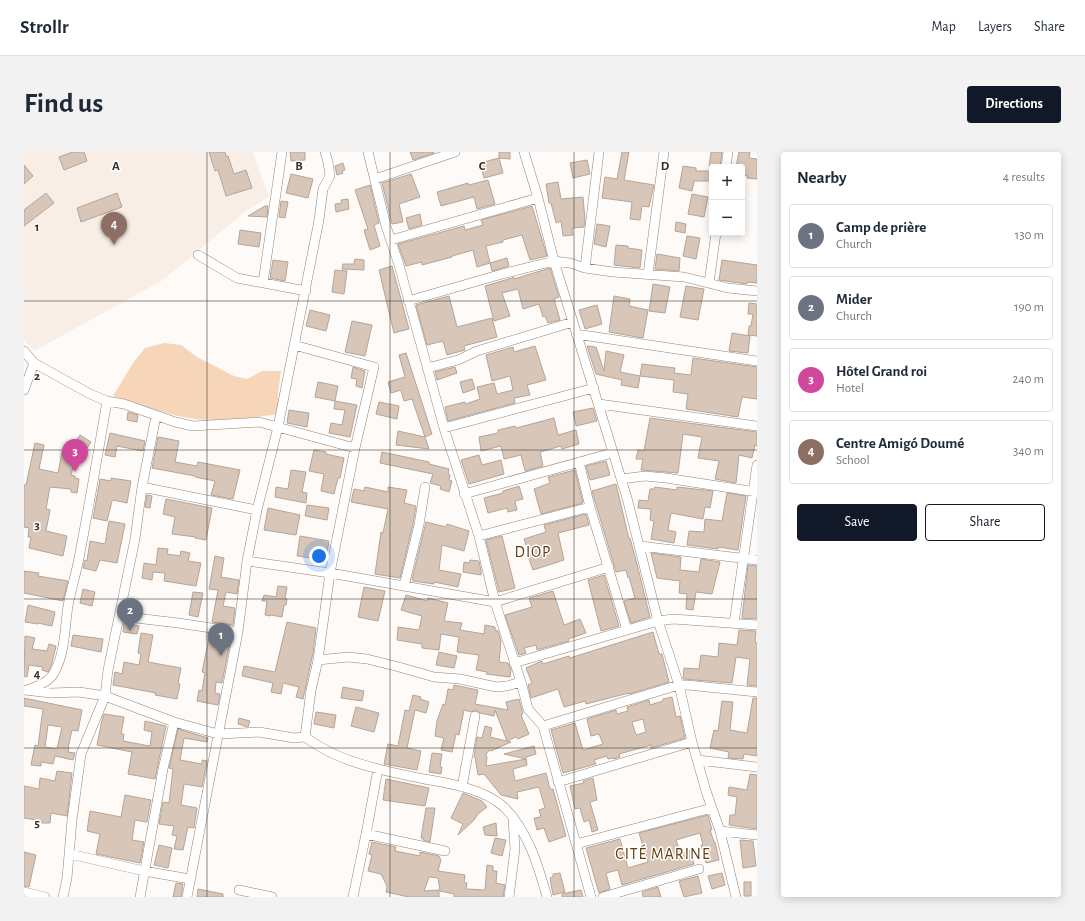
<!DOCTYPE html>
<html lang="en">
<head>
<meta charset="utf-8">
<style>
  :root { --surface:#fff; --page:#f2f2f3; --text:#1f2937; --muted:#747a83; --line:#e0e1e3; --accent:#111827 }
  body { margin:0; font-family:"Alegreya Sans",sans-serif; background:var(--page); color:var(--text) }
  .controls { position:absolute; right:12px; top:12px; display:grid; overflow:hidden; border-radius:4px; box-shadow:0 2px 10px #0003 }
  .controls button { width:36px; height:36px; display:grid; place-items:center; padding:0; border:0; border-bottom:1px solid var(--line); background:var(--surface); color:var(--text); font:20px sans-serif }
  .you { position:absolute; left:295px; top:404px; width:14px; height:14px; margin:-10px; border:3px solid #fff; border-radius:50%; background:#1a73e8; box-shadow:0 0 0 6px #1a73e833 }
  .badge { display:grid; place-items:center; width:26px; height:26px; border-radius:50%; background:var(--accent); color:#fff; font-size:13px; font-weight:700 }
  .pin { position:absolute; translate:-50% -33px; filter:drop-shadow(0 1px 2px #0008) }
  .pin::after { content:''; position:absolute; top:21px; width:14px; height:12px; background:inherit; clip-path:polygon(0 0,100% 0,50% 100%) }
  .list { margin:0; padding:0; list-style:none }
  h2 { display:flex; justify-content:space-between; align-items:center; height:52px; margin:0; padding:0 16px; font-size:17px }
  h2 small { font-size:13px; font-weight:400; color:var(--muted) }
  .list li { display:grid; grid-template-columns:26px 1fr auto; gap:12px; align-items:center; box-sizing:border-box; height:64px; margin:0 8px 8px; padding:0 8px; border:1px solid var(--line); border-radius:4px }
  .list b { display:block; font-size:15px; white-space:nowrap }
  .list p { margin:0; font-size:13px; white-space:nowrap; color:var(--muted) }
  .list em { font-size:13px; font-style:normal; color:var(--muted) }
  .actions { display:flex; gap:8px; padding:12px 16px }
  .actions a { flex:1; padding:9px 0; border:1px solid var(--accent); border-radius:4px; text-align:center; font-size:14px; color:var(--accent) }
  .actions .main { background:var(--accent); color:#fff }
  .map { position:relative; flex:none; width:733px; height:745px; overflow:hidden; border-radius:4px }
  header { display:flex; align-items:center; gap:24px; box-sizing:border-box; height:56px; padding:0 20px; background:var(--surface); border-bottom:1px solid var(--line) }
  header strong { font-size:19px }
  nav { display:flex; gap:22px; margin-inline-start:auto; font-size:14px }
  .intro { display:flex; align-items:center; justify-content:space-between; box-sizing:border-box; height:96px; padding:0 24px }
  h1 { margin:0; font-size:28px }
  .button { padding:10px 18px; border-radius:4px; background:var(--accent); color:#fff; font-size:14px; font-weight:700 }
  main { display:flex; gap:24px; padding:0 24px }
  aside { flex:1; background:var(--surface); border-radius:4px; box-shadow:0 2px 10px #0003 }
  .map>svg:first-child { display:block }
  .built { fill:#f8eee6 }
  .green { fill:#f7d5b9 }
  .building { fill:#d8c7b9; stroke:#b5a497; fill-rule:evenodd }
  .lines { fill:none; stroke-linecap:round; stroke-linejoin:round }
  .street-casing { stroke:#948477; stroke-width:10 }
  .street { stroke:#fff; stroke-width:9 }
  .grid { fill:none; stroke:#352f29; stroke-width:1; stroke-opacity:0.55 }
  .labels { text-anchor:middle; stroke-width:3; stroke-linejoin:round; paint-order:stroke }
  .neighbourhood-label { font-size:16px; letter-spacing:1px; fill:#653b12; stroke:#fff }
  .grid-label { font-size:13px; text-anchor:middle; font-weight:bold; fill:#352f29; stroke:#fff; stroke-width:3; stroke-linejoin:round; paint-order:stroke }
</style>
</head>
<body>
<header>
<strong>Strollr</strong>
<nav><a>Map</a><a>Layers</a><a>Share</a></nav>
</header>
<div class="intro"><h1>Find us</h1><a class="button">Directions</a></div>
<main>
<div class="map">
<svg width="733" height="745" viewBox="0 0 733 745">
  <rect width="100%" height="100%" fill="#fdfaf7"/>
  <path class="built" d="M0 0H229L245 45 223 58 139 128 10 199 0 188Z"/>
  <path class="green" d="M140 191 157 193 173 205 210 224 223 227 238 219H257L254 241V262C233 265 212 269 190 268 155 268 122 255 89 244L109 211 121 196Z"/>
  <path class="building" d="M49 0H60L63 9 40 18 35 5Z
    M185 0H201L202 5 204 4 210 22 222 18 228 36 202 44 194 18 191 19Z
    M266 0H281V8L267 9Z
    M386 0H410V1L389 8Z
    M475 0H486V7L475 6Z
    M598 0H605L600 28 630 33 625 55 618 54 616 68 606 67 608 50 578 46 581 25 593 27Z
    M687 0H698L696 15H685Z
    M715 0H726L725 6 733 7V27L723 26 724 24 718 23V15H712Z
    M475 6 479 21 460 26 456 11Z
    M563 8 566 22 549 26 546 11Z
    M319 11 321 18 318 19 319 21 313 23 311 14Z
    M0 13 9 24 0 32Z
    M659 14 672 16V19H688V29H670L668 39 655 36Z
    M267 22 289 27 284 46 262 41Z
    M387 22 396 45 375 52 379 70 368 72 358 31Z
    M464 28 471 52 453 57 450 45 417 54 413 40 444 31 445 33Z
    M534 30 537 47 559 45 561 68 560 75 548 76 549 83 539 84 537 69 532 71 527 51H525L522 32Z
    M346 33 355 71 350 73 356 94 346 98 340 78 344 77 331 38Z
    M22 41 30 51 0 74V58Z
    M93 41 98 55 57 70 53 56Z
    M668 42 684 45 680 65 664 62Z
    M324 47 325 57 312 60 311 52 318 51 317 48Z
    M257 49 264 50 261 66 255 65Z
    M241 54H244L243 65 224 64Z
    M508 54 523 104 506 108 498 83 479 88V90L462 94 466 111 483 106 485 114 468 119 466 111 453 115 449 98 428 104V105L398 113V110L382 114 374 92 440 74 441 78 459 73 457 68Z
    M396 62 398 73 385 77 382 66Z
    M652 70 662 72 661 81 651 79Z
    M573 72 586 74 582 95 570 92Z
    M216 78 237 81 235 95 214 92Z
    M663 84 676 86 672 107 659 104Z
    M592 93 604 94V96L618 98 616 116 590 113Z
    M633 102 656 106 655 119 631 117Z
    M331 107 340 108V118L318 117 319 112H330Z
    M249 108 264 110 261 129 246 126Z
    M698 108 733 113V131L724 130 723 132 695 128Z
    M368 114 385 177 370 181 355 118Z
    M526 116 535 145 530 147 536 168 524 171 521 164 519 165 515 152 499 157 494 137 478 141 486 164 470 169 461 134 488 126 490 125V127Z
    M311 118 323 119 320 142 308 140Z
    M629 132 646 135 641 161 625 159Z
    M662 134 680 137 674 168 656 165Z
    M425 144 433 175 468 166 473 185 440 194 441 198 423 203 419 189 403 193 392 153Z
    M590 144 606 147 605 154 624 158 619 186 585 180Z
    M725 151 733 152V184L724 183 725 174H727L729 162H724Z
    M573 153 578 172 561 177 555 158Z
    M286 158 306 163 302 179 282 174Z
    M328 169 348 173 341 204 321 200Z
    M708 181 726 184 724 201 705 199Z
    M511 194 522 228 503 233 506 243 490 246 491 251 424 269 421 255 441 250 442 252 456 247 453 235 470 231 473 242 489 238 486 224 468 229 462 203 489 195 490 200Z
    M563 194 572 195 580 219 582 199 600 203 596 220 616 224 614 236 597 233 598 228 572 222Z
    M382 201 408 282 401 285 388 247 380 249 377 238 367 241 364 230 381 225 375 203Z
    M669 206 733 215V247L718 245 714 265 662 257 664 242 649 240 650 228 616 224 618 212 651 216 650 221 667 223Z
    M329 215 341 219 338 236 332 234 333 227 327 226Z
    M431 215 433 221 413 228 411 220Z
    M448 227 451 237 439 241 436 230Z
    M294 230 314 234 311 249 291 245Z
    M311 249 333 253 326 285 305 281 307 271 318 273 321 258 310 257Z
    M355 250 375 254 373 267 352 262Z
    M569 256 573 269 552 274 549 260Z
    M265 258 285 261 283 275 263 271Z
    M104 260 114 263 113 270 103 268Z
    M530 266 534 283 552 278 555 292 538 297 537 294 516 300 519 314 501 319 497 303 480 307 477 294 457 299 455 285 474 281V278L491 274 492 276Z
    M626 266 733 280V294L731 293 728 306 715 303 712 331 691 327 695 309 674 306 678 285 659 282 654 321 617 318 619 307H612L614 298 620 299Z
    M374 279 401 285 405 297 372 293Z
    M86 281 121 289 119 299 93 294 91 305 81 303Z
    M56 283 67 290 58 304 53 300 47 323 51 324V326L55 327 53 341 47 340V337L26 335 22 357 26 358 22 379 43 384 39 404 5 396 7 385H4L5 376 0 375V333H2L11 291 20 293 15 317 34 321 38 300 44 301Z
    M134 285 155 289 151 310 173 314 174 310 216 318 209 347 187 343 191 329 171 325V324L128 316Z
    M290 298 302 300V302L320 306 316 326H314L310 342 297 339 300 322 285 319Z
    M358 300 405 310V312L425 317 424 322 426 323 425 328 428 329 425 340 416 337 417 334 406 331 409 322 356 311Z
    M455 303 458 313 477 308 480 322 445 332 437 308Z
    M582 309 586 323 566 328 562 314Z
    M267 318 282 320 278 340 283 341 282 351 251 345 252 335 264 337Z
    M551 318 559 351 517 362 510 337 526 331 524 325Z
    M87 326 107 329 103 351 89 348 88 349 83 369 69 366 76 327 87 329Z
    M592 332 605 387 606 386 614 416 626 465 607 471 600 449 611 446 605 425 604 426 602 418 592 420 568 339Z
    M495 334 499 347 491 349 493 358 484 360 483 356 464 361 460 346 479 341V339Z
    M341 335 364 340V335L383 338 380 351 392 354 389 372 376 426 351 422 357 380 359 381 364 357 327 350 330 337 340 339Z
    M631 335 653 338V335L689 339 686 356 681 355 679 367 647 361 644 378 652 380 650 391 627 387 630 369 626 368 627 357 614 356 615 348 624 349 626 337H630Z
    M703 341 722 344 714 398 694 395V397L663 393 665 379 680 380 681 367 698 369Z
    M123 343 128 344 126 356 121 355Z
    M142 347 188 356 182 388 171 386 172 385 148 382 151 365 139 362Z
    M283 353 305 356 303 368 281 364Z
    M244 356 276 363 272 383 240 378Z
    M562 362 565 373 534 381 540 408 509 418 504 404H506L500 387 522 380 520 373Z
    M85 369 101 372 93 411 76 408 72 419 59 416 61 408 63 409 66 389 81 392Z
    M402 370 422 375 423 372 445 379 440 399 418 393 415 418 437 422 434 435 410 430V432L389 429 388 427Z
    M276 384 305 389 302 408 273 404Z
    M478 384 491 436 475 440 462 388Z
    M134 396 144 397 143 402 156 404 157 399 166 401 164 409 177 411 172 434 140 429 141 421 129 420 128 428 118 426 120 411 132 413Z
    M627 401 657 405 656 418 675 420 677 407 696 410 688 442 672 440 669 458 662 457 663 442 655 441 656 429 633 426Z
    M191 404 200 406 197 425 215 428 213 442 202 440 199 454 211 456 209 473 188 470 194 438 185 437Z
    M446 408 455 409 457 419V423L439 420 440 410 445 411Z
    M724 413 733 414V467L718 466Z
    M0 419 15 421 14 424 44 429 39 449 0 441Z
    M580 423 595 474 577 479 564 428Z
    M254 434 263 435 261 447H263L262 453H260L258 465 247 463 246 464 241 463 243 449H238L240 443 252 445Z
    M340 435 361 439 354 469 334 465Z
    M59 437 71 440 68 454 56 451Z
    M529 439 540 473 556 467 562 481 544 487 545 489 513 498 512 493 500 496 502 501 495 503 481 463 508 455 505 446Z
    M169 440 179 441 174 465 165 463Z
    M382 443 403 449 404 446 424 451 420 469 438 471 436 478 460 482 461 473 471 475V478L474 479 477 489 475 510 484 511 487 518 486 525 462 522 463 520 452 518 455 503 433 500 435 485 417 482 415 498 398 496V492L373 488 374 475 395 478 398 464 377 458Z
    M4 453 31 460 28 474 14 471V472L1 470Z
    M263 470 292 476 289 501 279 547 272 545 275 535 259 531 257 542 247 540 249 531 218 524 220 514 251 520Z
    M100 471 115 474 113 482 99 480Z
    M715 478 732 479 731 490 733 491V534L723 533 726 507 712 505 708 531 659 527 660 516 675 517 677 503 694 505 695 491 713 493Z
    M629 480 635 502H638L645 530 605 542V541L562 552 561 549 540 555 534 537 507 546 504 533 508 531 502 516 518 509 519 512 545 504 546 506Z
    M117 481 129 483 124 510 157 516 154 531 156 532 153 547 131 543 132 541 89 533 91 520 98 522 100 510 115 513 117 502 114 501Z
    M49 483 79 487 77 500 47 494Z
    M1 484 11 486 8 497 23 499 25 492 32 494 28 511 24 520 18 518 19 515 5 513 3 525 0 524Z
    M185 486 206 490 198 531 192 530 191 541 196 542 194 553 173 549 175 538 178 539 181 521 178 520Z
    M415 500 433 504 430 516 412 513Z
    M430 533 454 538 451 552 484 558 482 550 495 547 499 562 497 563 505 582 494 587 492 585 483 589 471 558 470 564 456 561 452 558 447 560 440 558 435 583 432 582 428 600 417 598 420 586 411 584 413 569 419 552 421 553 424 537 429 538Z
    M319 535 340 539 338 549 317 546Z
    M389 543 397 545 396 547 405 550 402 561 391 558 383 596 397 599 393 618 360 612 364 592 374 594 381 558 385 559Z
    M648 545 652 565 656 564 661 586 627 596V593L595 602 596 605 590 607 589 606 584 607 583 604 570 608 572 612 539 621 527 578 551 571 559 598 579 592 575 582 567 584 563 567 592 558 593 562 604 559 603 555 625 548 626 553 639 549V547ZM619 567 622 580 612 583 608 570Z
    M0 546 58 558 54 579 48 578 44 596 45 597 44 600 51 601 49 608 31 604 29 612 17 610V614L7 613 11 593 14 594 19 557 0 554ZM24 573 38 575 33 597 21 595Z
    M729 546H733V604L720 602 719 607 704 606 705 600 686 596 690 578 694 579 698 549 709 550 706 578 723 581Z
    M332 555 355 561 350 580 327 574Z
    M292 560 312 563 310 576 290 572Z
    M80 562 100 565 97 582H100L99 589 126 594 128 580 120 578 121 569 142 574 131 627 104 622 108 600 73 593 78 568Z
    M215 566 226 569 224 575 214 572Z
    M461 574 468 576 466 585 487 590 467 599 465 598 464 600 462 601 463 606 462 614 502 607 480 602 510 594 512 602 502 605 503 613 489 617 491 629 522 621 526 637H529L542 684 525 690 520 676 513 678 510 666 517 665 515 658 521 656 515 635 493 640 494 647 477 643 460 622 454 623 451 605H450L453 585 458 586Z
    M154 577 184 586 183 590 160 586 156 608 178 612V608L183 609 178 635 160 632 157 653 173 656 170 676 164 675 159 698 150 697 153 684 148 683 150 674 135 672 139 650 145 651 149 617 145 616Z
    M408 601 418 602 416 615H418L417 622 405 620Z
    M33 619 48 621 43 664 27 661 26 671H18V669L0 666V634L15 637 16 626 31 629Z
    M726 622 733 623V677L705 673 706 663H711L713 645 704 643 705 635 723 638Z
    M569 626 573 648 566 650 574 678 568 680 565 668 560 670 556 656 551 657 546 634 560 631 559 629Z
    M362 627 405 636 401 654 359 648Z
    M439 641 458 649 463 655 454 662 450 668 434 683 439 672 427 666Z
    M101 643 127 648 123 670 111 668 108 688 120 690 116 711 72 702 76 682 63 679 66 659 97 665Z
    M402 656H411L406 690 399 688V686H397Z
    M684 663 688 678H686L690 690H691L695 708 682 711 677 693H679L676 681 652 688 657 702 667 699 670 712 598 733 594 718 582 721 586 737 575 741 562 696 596 687 604 716 624 710 615 681Z
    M472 671 473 684 461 683 459 675Z
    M471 686 482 688 478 704 467 701Z
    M716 688 729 689 732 714 719 716Z
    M348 690 372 695 371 699 396 704V700L415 704 417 708 414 719 441 723 440 730 443 731 442 737 461 738 463 713 469 714V719H473L472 731 481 733 479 745H430V742L416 739 414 726 405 725 400 739 415 738V745H385L362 740 363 734 357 722 344 719 348 703 345 702Z
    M135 693 148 696 144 716 130 713Z
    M0 700 12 703 5 735 0 734Z
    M536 721 541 740 529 743 526 726 529 725V722Z
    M698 721 701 733 688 737 684 724Z
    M674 724 678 741 660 745 655 729Z
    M720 730H727V744H720Z
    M152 731 159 732 157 745H149Z
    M634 735 637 745H619L618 740Z
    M174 737 199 742V745H173Z
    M557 738 559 745H538V742Z"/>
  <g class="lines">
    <g class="street-casing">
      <path id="street" d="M344 0 362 74 375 113 420 276 455 384 471 450 497 530 504 557 519 574 567 745
        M500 0 514 46 530 109 549 170 603 346 634 469 655 533 668 590 682 639 696 679 712 745
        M702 15 704 0
        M351 27 431 0
        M367 88 514 46
        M174 103 213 126 282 139
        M561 116 575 0
        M624 122 640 0
        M239 131 258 0
        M685 131 692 81
        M384 149 478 122 530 109 546 111 561 116 589 120 660 125 704 136 733 139
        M552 182 733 209
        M270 193 350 215 331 296 306 421 294 508 287 538 281 585
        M0 199 10 211 66 242 83 249 100 252 151 270 169 274 235 270 331 296
        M403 216 434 208 453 199 549 170
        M0 238 10 211
        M575 252 733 274
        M420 276 570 236
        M555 310 566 355 603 478
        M597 327 621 324 642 326 733 340
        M118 335 233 358
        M440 342 588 301
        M455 384 566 355
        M616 394 733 408
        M223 409 306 421 471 450 585 415
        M380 434 395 373 401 335
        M95 464 154 471 214 480
        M710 471 733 313
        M294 508 324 505 343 507 375 515 410 525 436 527 472 535 483 534 497 530
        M490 511 634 469 649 467 733 473
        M0 538 27 541 55 540 81 544 150 570 194 582 235 580 270 586 281 585C305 602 326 610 355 617 370 621 385 624 400 627 425 631 460 637 480 655 504 679 514 713 523 745
        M4 538C15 533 26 530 31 519 41 501 41 473 44 454 47 437 52 422 55 406 65 354 74 302 83 249
        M519 574 655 533H663L733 540
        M674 608 733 615
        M534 630 668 590
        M438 635 451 564
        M696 679 733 683
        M342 682 421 699
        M552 692 688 656
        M46 702 120 719 166 727
        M215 738 248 745
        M0 740 21 745
        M39 745 43 726 48 668 57 602 81 544 84 518 111 387 118 335 132 264
        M116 745 139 617 150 570
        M163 745 214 480 223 409 233 358 254 275 295 68 299 37 306 24 304 10 301 0
        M329 745 342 682 354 617
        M485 745 491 697 489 667
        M579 745 675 717"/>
    </g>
    <use href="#street" class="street"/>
  </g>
  <path class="grid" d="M183 0V745M366 0V745M550 0V745M0 149H733M0 298H733M0 447H733M0 596H733"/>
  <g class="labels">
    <g class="neighbourhood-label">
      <text x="509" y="405">DIOP</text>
      <text x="639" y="707">CITÉ MARINE</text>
    </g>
  </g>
  <g class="grid-label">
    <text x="92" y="18">A</text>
    <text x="275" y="18">B</text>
    <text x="458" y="18">C</text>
    <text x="641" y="18">D</text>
    <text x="13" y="79">1</text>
    <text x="13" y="228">2</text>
    <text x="13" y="377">3</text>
    <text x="13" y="526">4</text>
    <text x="13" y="675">5</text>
  </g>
</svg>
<div class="controls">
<button>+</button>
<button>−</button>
</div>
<div class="you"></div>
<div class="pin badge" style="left:197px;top:504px;background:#6b7280">1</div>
<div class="pin badge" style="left:106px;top:479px;background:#6b7280">2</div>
<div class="pin badge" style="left:51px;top:320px;background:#d1479c">3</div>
<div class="pin badge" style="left:90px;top:93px;background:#8d6e63">4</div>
</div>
<aside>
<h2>Nearby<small>4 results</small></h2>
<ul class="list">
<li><span class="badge" style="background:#6b7280">1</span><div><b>Camp de prière</b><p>Church</p></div><em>130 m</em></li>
<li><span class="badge" style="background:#6b7280">2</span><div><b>Mider</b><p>Church</p></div><em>190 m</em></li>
<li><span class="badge" style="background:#d1479c">3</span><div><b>Hôtel Grand roi</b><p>Hotel</p></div><em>240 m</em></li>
<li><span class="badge" style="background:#8d6e63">4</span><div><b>Centre Amigó Doumé</b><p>School</p></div><em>340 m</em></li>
</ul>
<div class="actions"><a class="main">Save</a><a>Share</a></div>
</aside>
</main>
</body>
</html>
